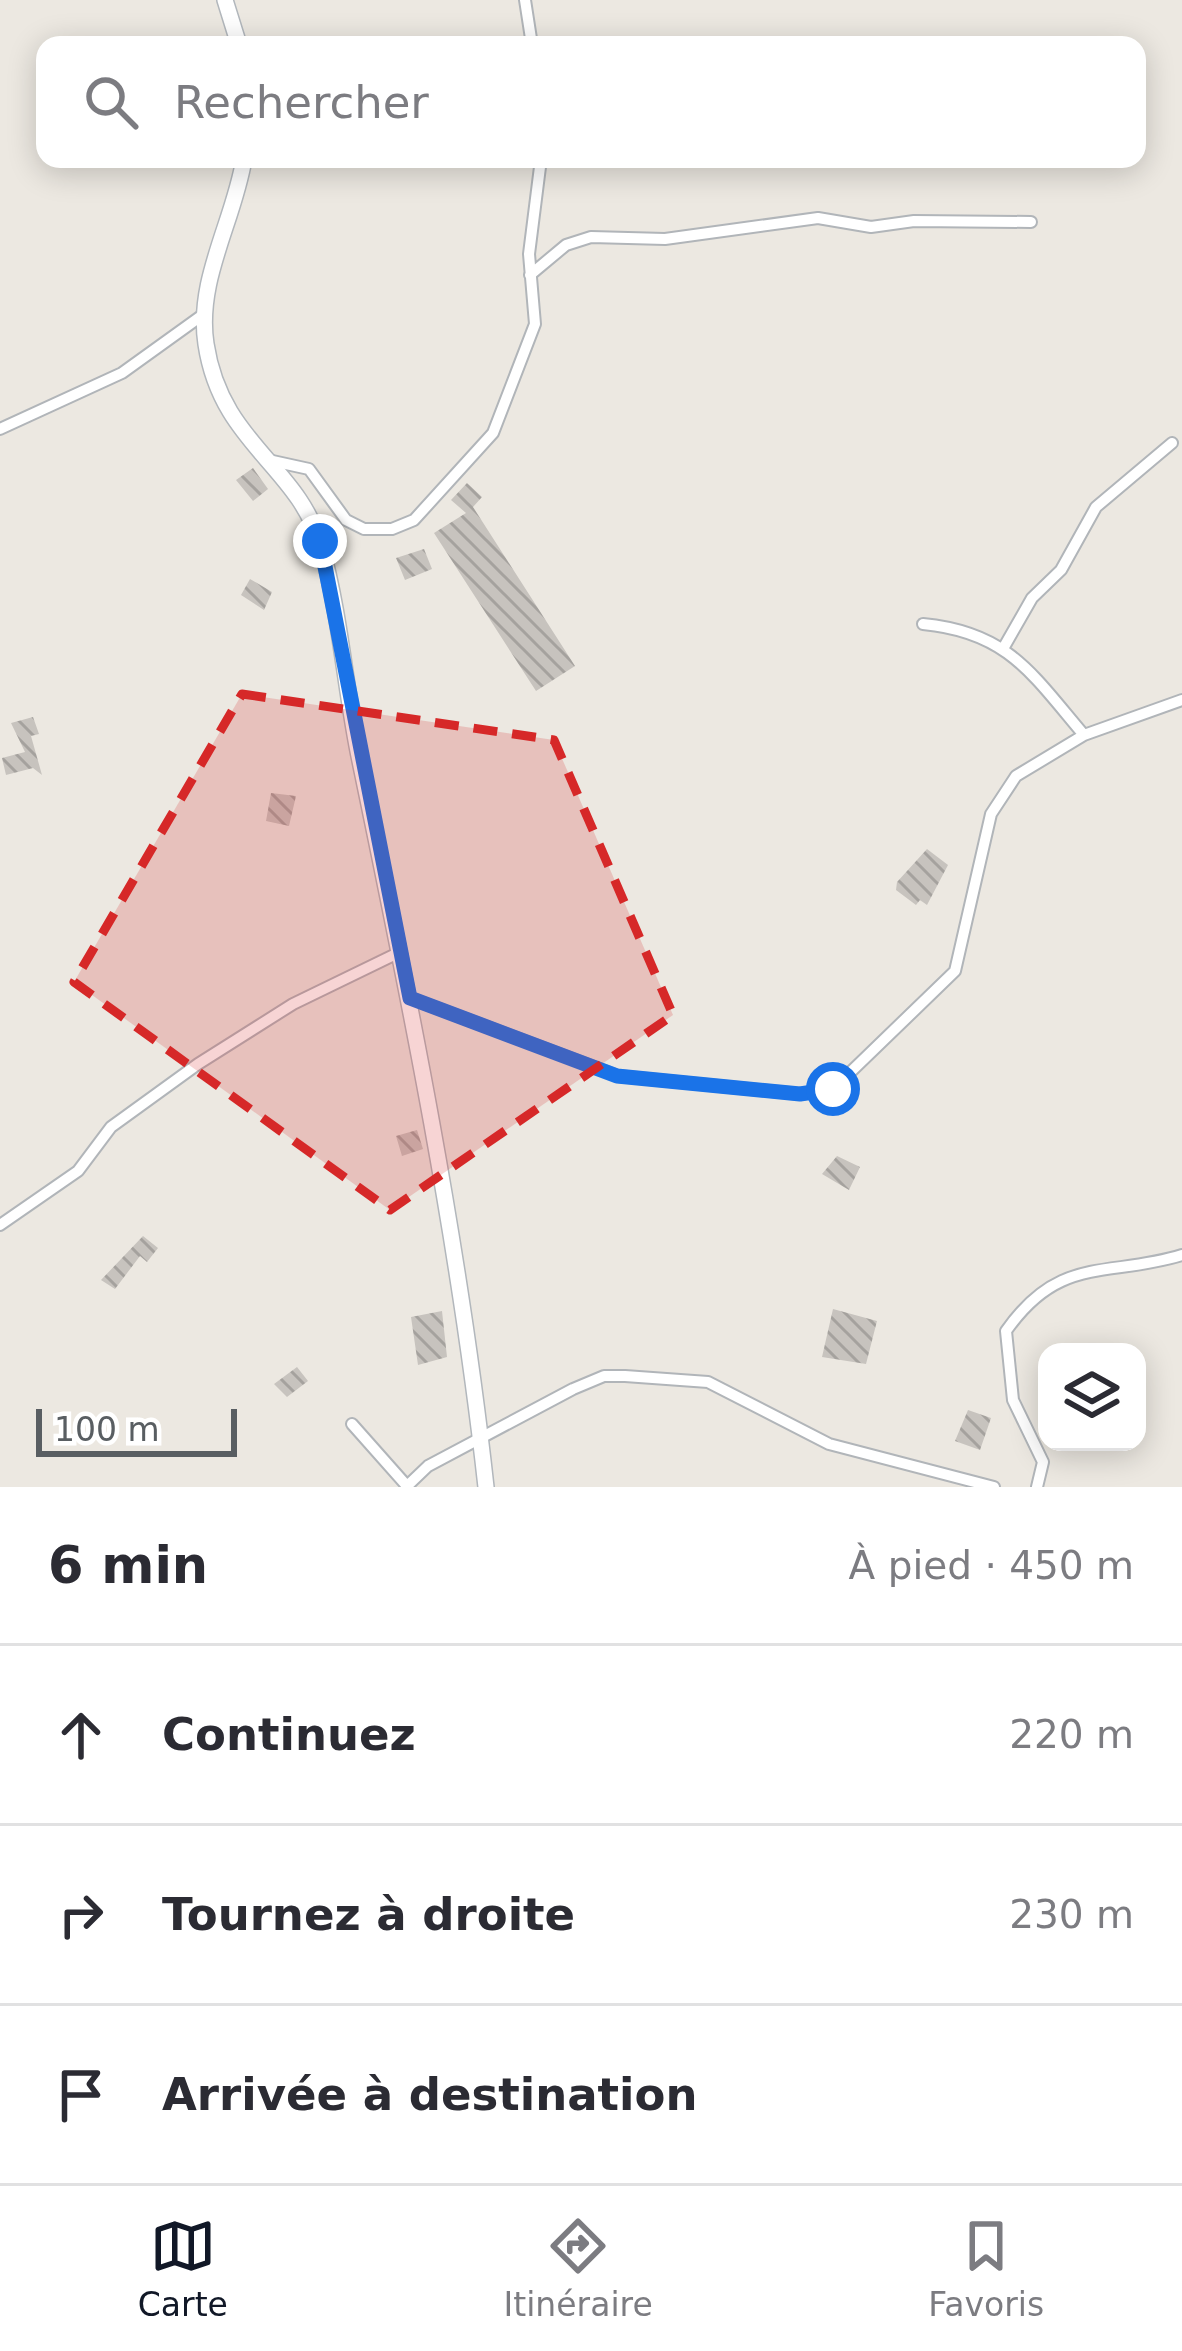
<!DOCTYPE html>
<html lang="fr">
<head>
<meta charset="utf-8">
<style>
  :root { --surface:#fff; --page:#f7f7f7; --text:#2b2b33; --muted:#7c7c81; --line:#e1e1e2; --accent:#111827 }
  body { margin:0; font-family:"DejaVu Sans",sans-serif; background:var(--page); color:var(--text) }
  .controls { position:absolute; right:36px; bottom:36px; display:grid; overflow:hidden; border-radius:24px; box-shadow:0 6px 30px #0003 }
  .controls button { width:108px; height:108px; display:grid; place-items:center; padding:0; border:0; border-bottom:3px solid var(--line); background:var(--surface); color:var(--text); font:60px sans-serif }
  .scale { position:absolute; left:36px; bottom:30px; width:201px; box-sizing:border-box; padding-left:12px; border:6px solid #595e62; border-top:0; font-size:33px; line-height:42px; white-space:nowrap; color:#595e62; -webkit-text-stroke:9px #fff; paint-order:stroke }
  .stop { position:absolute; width:36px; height:36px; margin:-27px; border:9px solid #1a73e8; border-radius:50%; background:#fff }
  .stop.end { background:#1a73e8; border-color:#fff; box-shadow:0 3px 12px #0008 }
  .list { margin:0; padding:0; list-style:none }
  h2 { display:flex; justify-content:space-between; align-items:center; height:156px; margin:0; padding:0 48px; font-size:51px }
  h2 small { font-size:39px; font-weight:400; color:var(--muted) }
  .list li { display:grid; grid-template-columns:78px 1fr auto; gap:36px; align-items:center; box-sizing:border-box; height:180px; padding:0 48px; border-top:3px solid var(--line) }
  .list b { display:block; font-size:45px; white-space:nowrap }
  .list em { font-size:39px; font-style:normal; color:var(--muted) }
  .icon { flex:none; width:66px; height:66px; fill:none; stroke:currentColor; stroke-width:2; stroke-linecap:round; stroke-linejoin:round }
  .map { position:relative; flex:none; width:1182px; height:1487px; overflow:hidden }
  .search { position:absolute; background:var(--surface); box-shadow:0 6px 30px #0003; left:36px; right:36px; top:36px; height:132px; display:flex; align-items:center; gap:30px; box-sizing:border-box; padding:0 42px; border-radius:24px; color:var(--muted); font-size:45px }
  .sheet { height:696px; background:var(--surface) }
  nav { display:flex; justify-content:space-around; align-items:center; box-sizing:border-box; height:168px; border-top:3px solid var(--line); background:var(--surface); font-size:33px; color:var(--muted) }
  nav a { display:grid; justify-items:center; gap:6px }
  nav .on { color:var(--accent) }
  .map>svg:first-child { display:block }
  .building { fill:url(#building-back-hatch) }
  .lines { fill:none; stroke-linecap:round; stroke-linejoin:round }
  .street-casing { stroke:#b1b5b9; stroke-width:14 }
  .secondary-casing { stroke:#b2b7bc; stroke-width:18 }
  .street { stroke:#fff; stroke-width:10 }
  .secondary { stroke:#fff; stroke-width:15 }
  .route { stroke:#1a73e8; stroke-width:15 }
  .marked { fill:#d62828; fill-opacity:0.2; stroke:#d62828; stroke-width:9; stroke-dasharray:24 15; stroke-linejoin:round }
</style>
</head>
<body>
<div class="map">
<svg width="1182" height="1487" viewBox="0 0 1182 1487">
  <defs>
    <pattern id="building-back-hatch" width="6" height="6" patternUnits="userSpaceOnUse" patternTransform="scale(3)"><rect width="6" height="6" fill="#c7c3be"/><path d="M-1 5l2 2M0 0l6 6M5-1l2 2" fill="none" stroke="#a5a29e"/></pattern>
  </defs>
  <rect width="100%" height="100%" fill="#ece8e1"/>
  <path class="building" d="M253 468 268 489 253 501 236 480Z
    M467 483 482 497 473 507 575 666 536 691 434 533 466 513 451 500Z
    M424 549 432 569 405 580 396 558Z
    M250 579 272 592 264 610 241 595Z
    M33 717 39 734 31 736 42 775 33 768 6 775 2 758 25 752 11 723Z
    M271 793 296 796 289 826 266 821Z
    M927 849 948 865 927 905 920 900 916 905 896 890 897 882Z
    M417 1130 423 1149 402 1156 396 1136Z
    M837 1156 860 1167 849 1190 822 1174Z
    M143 1236 158 1248 147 1262 140 1256 115 1289 101 1280Z
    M833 1309 877 1321 866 1364 822 1357Z
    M442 1311 447 1357 418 1365 411 1317Z
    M297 1367 308 1381 287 1397 274 1384Z
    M968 1410 991 1418 980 1450 955 1441Z"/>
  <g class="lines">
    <g class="street-casing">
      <path id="street" d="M525 0 532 45
        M530 275 566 245 591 237 665 239 818 218 871 227 914 221 1031 222
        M0 429 122 373 204 314
        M268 460 309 469 346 520 364 529H392L414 520 493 433 535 324 529 254 541 159
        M923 624C1008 632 1032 674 1084 735
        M1004 647 1032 598 1061 570 1096 507 1172 443
        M410 998 618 1076 800 1094 833 1089 955 971 991 814 1016 776 1084 735 1182 700
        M0 1225 78 1171 111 1127 198 1064 293 1004 398 953
        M352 1424 407 1486
        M406 1487 428 1466 573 1389 604 1376H625L708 1382 829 1444 994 1487
        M1037 1487 1043 1462 1013 1400 1006 1331C1060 1254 1108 1278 1182 1255"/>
    </g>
    <g class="secondary-casing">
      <path id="secondary" d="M225 0 239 45
        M244 159C234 221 196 280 206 344 221 444 298 465 321 546 341 617 345 690 360 761 410 1002 459 1242 486 1487"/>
    </g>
    <use href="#street" class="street"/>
    <use href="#secondary" class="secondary"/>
  </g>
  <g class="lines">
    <path class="route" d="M320 541 410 998 617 1076 800 1094 833 1089"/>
  </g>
  <path class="marked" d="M242 694 554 740 673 1015 390 1210 74 982Z"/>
</svg>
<div class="controls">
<button><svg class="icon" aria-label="layers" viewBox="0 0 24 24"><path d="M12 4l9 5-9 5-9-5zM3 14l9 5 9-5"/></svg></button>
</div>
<div class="scale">100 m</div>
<div class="stop" style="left:833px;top:1089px"></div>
<div class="stop end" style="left:320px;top:541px"></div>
<div class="search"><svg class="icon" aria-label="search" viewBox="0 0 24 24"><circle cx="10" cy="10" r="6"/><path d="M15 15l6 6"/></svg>Rechercher</div>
</div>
<section class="sheet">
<h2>6 min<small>À pied · 450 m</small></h2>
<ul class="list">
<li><svg class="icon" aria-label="ahead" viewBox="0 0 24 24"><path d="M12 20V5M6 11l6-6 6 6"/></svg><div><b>Continuez</b></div><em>220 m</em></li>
<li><svg class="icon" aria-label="right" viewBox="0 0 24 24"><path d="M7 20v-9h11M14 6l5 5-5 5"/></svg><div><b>Tournez à droite</b></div><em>230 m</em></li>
<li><svg class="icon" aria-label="arrive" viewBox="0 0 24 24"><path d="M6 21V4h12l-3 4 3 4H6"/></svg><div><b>Arrivée à destination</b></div></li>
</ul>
</section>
<nav>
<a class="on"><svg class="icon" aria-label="map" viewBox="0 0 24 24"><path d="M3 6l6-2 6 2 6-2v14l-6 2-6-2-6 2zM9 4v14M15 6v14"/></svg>Carte</a>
<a><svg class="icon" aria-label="directions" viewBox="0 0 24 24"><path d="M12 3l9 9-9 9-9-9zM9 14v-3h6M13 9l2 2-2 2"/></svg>Itinéraire</a>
<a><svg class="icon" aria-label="saved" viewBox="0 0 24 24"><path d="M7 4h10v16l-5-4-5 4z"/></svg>Favoris</a>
</nav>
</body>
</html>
